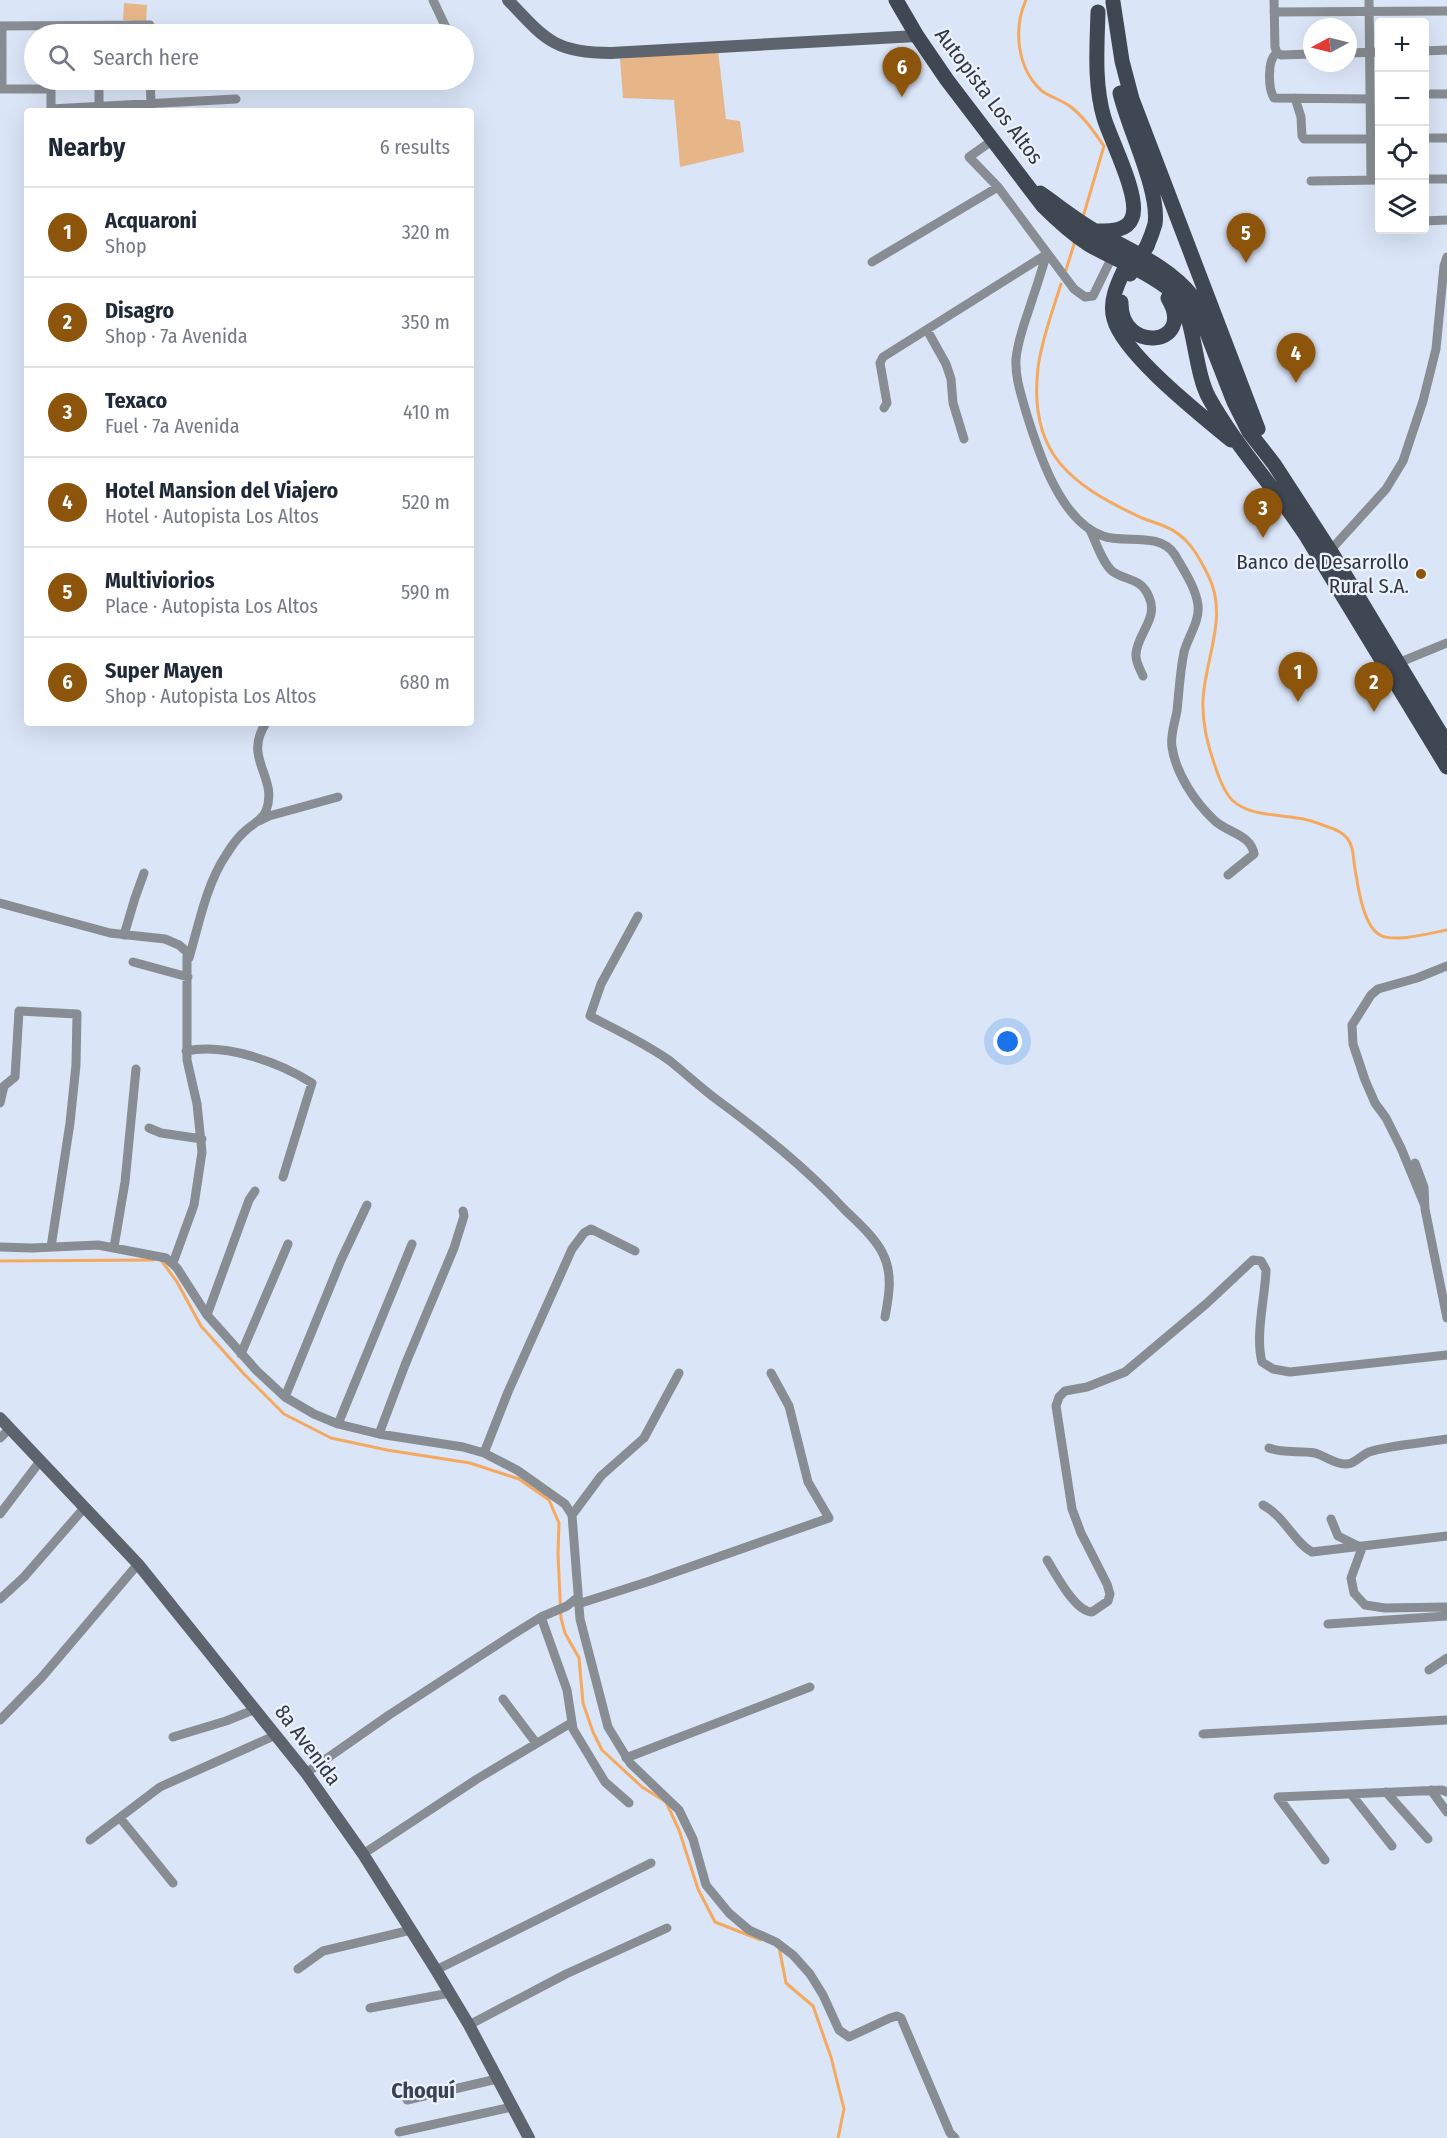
<!DOCTYPE html>
<html lang="en">
<head>
<meta charset="utf-8">
<style>
  :root { --surface:#fff; --page:#f6f6f7; --text:#1f2937; --muted:#747a83; --line:#e0e1e3; --accent:#8d540c }
  body { margin:0; font-family:"Fira Sans Condensed",sans-serif; background:var(--page); color:var(--text) }
  .controls { position:absolute; right:18px; top:18px; display:grid; overflow:hidden; border-radius:6px; box-shadow:0 6px 24px #0002 }
  .controls button { width:54px; height:54px; display:grid; place-items:center; padding:0; border:0; border-bottom:2px solid var(--line); background:var(--surface); color:var(--text); font:30px sans-serif }
  .compass { position:absolute; left:1303px; top:18px; width:54px; height:54px; border-radius:50%; background:var(--surface); box-shadow:0 6px 24px #0002; rotate:263deg }
  .you { position:absolute; left:1008px; top:1042px; width:21px; height:21px; margin:-15px; border:4px solid #fff; border-radius:50%; background:#1a73e8; box-shadow:0 0 0 9px #1a73e833 }
  .badge { display:grid; place-items:center; width:39px; height:39px; border-radius:50%; background:var(--accent); color:#fff; font-size:20px; font-weight:700 }
  .pin { position:absolute; translate:-50% -50px; filter:drop-shadow(0 2px 3px #0008) }
  .pin::after { content:''; position:absolute; top:32px; width:21px; height:18px; background:inherit; clip-path:polygon(0 0,100% 0,50% 100%) }
  .list { margin:0; padding:0; list-style:none }
  h2 { display:flex; justify-content:space-between; align-items:center; height:78px; margin:0; padding:0 24px; font-size:26px }
  h2 small { font-size:20px; font-weight:400; color:var(--muted) }
  .list li { display:grid; grid-template-columns:39px 1fr auto; gap:18px; align-items:center; box-sizing:border-box; height:90px; padding:0 24px; border-top:2px solid var(--line) }
  .list b { display:block; font-size:22px; white-space:nowrap }
  .list p { margin:0; font-size:20px; white-space:nowrap; color:var(--muted) }
  .list em { font-size:20px; font-style:normal; color:var(--muted) }
  .icon { flex:none; width:33px; height:33px; fill:none; stroke:currentColor; stroke-width:2; stroke-linecap:round; stroke-linejoin:round }
  .map { position:relative; flex:none; width:1447px; height:2138px; overflow:hidden }
  .search { position:absolute; background:var(--surface); box-shadow:0 6px 24px #0002; left:24px; top:24px; width:450px; height:66px; display:flex; align-items:center; gap:15px; box-sizing:border-box; padding:0 21px; border-radius:33px; color:var(--muted); font-size:22px }
  .panel { position:absolute; background:var(--surface); box-shadow:0 6px 24px #0002; left:24px; top:108px; width:450px; height:618px; border-radius:6px }
  .map>svg:first-child { display:block }
  .green { fill:#e7b688 }
  .lines { fill:none; stroke-linecap:round; stroke-linejoin:round }
  .stream { stroke:#f4a95f; stroke-width:3 }
  .street { stroke:#888d94; stroke-width:9 }
  .secondary { stroke:#5d646e; stroke-width:12 }
  .primary { stroke:#3f4753; stroke-width:15 }
  .primary-bridge { stroke:#3f4753; stroke-width:15 }
  .poi-dot { fill:#8d540c; stroke:#ebf2fd; stroke-width:2 }
  .labels { text-anchor:middle; stroke-width:4.5; stroke-linejoin:round; paint-order:stroke }
  .street-label { font-size:21px; fill:#32373e; stroke:#ebf2fd }
  .poi-label { font-size:21px; fill:#32373e; stroke:#ebf2fd; text-anchor:end }
  .neighbourhood-label { font-size:22px; font-weight:bold; fill:#3a4351; stroke:#ebf2fd }
</style>
</head>
<body>
<div class="map">
<svg width="1447" height="2138" viewBox="0 0 1447 2138">
  <rect width="100%" height="100%" fill="#dae5f7"/>
  <path class="green" d="M124 3 147 5 146 22 123 20Z
    M718 50 726 119 740 121 744 152 680 167 674 100 623 98 620 59Z"/>
  <g class="lines">
    <path class="stream" d="M1026 0C1013 29 1017 69 1042 91 1050 97 1062 100 1071 107 1084 117 1094 132 1104 146L1083 217
      M1066 270 1075 241
      M1061 284C1053 310 1041 341 1038 368 1028 454 1071 485 1142 518 1149 521 1157 523 1164 526 1187 535 1197 553 1208 575 1229 616 1205 658 1203 700 1202 722 1207 743 1214 763 1218 775 1223 790 1232 800 1249 816 1276 814 1297 818 1307 819 1318 823 1328 827 1335 829 1342 832 1347 838 1354 846 1353 859 1355 869 1358 886 1363 926 1380 935 1394 943 1431 933 1447 930
      M161 1260 177 1282 201 1326 244 1374 284 1414 331 1438 387 1450 470 1463 519 1479 549 1500 559 1523 558 1554 561 1618 565 1633 579 1658 583 1703 593 1732 602 1750 642 1787 666 1802 679 1830 698 1889 715 1922 761 1940
      M0 1261 154 1260
      M779 1947 786 1983 813 2006 831 2057 844 2109 838 2138"/>
    <path class="street" d="M433 0 449 34
      M1274 0 1275 47 1277 53
      M1369 0 1371 180
      M1274 12 1447 11
      M0 26 150 25V34
      M1424 51 1447 50
      M1277 53C1267 59 1268 88 1274 98L1370 99
      M1277 53 1281 55 1312 54
      M1348 53 1380 52
      M51 80V109L236 99
      M99 80V107
      M150 80 151 103
      M0 89H51
      M2 89V26
      M1431 94H1447
      M1295 98 1301 117 1302 136 1304 139H1380
      M1424 138H1447
      M993 140 969 157 998 187 1074 289 1085 297 1093 296 1112 257
      M1424 179H1447
      M1311 181 1380 180
      M1424 221 1447 220
      M1047 254C1042 268 1038 283 1033 297 1027 317 1018 337 1016 359 1015 377 1021 394 1026 412 1038 451 1060 521 1103 536 1124 544 1160 531 1175 555 1183 569 1196 588 1198 605 1200 621 1188 637 1184 652 1180 672 1179 691 1177 711 1175 722 1170 736 1172 747 1176 774 1195 802 1214 820 1227 833 1251 834 1254 854L1228 875
      M872 262 998 187
      M927 330 946 364 951 379 953 403 964 439
      M884 408 887 403 880 363 883 357 1047 254
      M1090 530C1096 542 1102 562 1112 571 1125 581 1141 577 1149 597 1159 618 1137 634 1136 654 1135 661 1140 669 1143 676
      M1327 554 1386 489 1403 461 1423 401 1436 349 1444 266 1447 257
      M1398 663 1447 643
      M259 821 269 816 338 797
      M0 903 110 933 165 939 179 945 187 952V1060L197 1104 202 1152 194 1205 173 1263
      M638 916 601 984 590 1016C616 1030 645 1043 670 1061 685 1073 700 1087 716 1099 762 1133 805 1167 844 1209 857 1222 875 1237 883 1254 893 1274 889 1296 885 1317
      M124 935 135 898 144 873
      M189 958C199 924 206 885 226 855 231 847 236 839 243 833 250 825 262 821 266 811 279 777 242 759 266 723
      M133 962 188 977
      M186 1051C226 1043 279 1062 312 1083L283 1177
      M0 1103 4 1086 15 1077 19 1011 77 1014 76 1065 70 1123 51 1247
      M149 1128 161 1133 202 1139
      M1415 1163 1424 1187 1425 1209 1447 1318
      M1425 1206 1401 1148 1386 1118 1375 1103 1365 1080 1353 1044 1352 1025 1371 995 1378 989 1417 978 1447 966
      M0 1247 32 1248 98 1245 166 1258 177 1268 207 1315 257 1371 285 1397 314 1414 338 1424 379 1434 463 1447 484 1453 517 1470 565 1504 572 1515 580 1619 608 1727 630 1763 679 1810 693 1839 706 1885 729 1913 749 1930 776 1942 793 1955 810 1974 823 1995 839 2030 849 2037 890 2018 897 2016 901 2018 950 2133 955 2138
      M114 1247 125 1182 136 1069
      M207 1315 249 1200 255 1191
      M241 1354 288 1244
      M285 1397 341 1260 367 1205
      M338 1424 412 1244
      M379 1434 405 1365 454 1248 464 1216 463 1211
      M0 1438 10 1428
      M1269 1448C1284 1454 1299 1450 1315 1453 1325 1456 1335 1464 1345 1464 1354 1465 1361 1455 1369 1452 1390 1445 1425 1443 1447 1439
      M484 1453 508 1392 572 1249 584 1233 591 1229 635 1251
      M1263 1505C1285 1517 1294 1542 1312 1552L1447 1536
      M0 1514 41 1460
      M572 1515 601 1476 644 1438 679 1373
      M1331 1519 1338 1536 1360 1547
      M1362 1548 1351 1578 1354 1593 1365 1605 1385 1608 1447 1607
      M1047 1560C1056 1574 1075 1612 1092 1612L1108 1601 1110 1594 1107 1584 1081 1533 1072 1509 1056 1406 1059 1397 1065 1391 1087 1387 1125 1372 1206 1304 1253 1260 1261 1261 1266 1270C1265 1298 1255 1335 1262 1362L1273 1369 1290 1372 1447 1355
      M0 1599 24 1577 85 1507
      M578 1604 650 1581 829 1518 808 1482 789 1406 771 1373
      M541 1617 567 1690 573 1729 605 1782 629 1803
      M1328 1624 1447 1616
      M1429 1670 1447 1658
      M503 1699 536 1743
      M0 1720 42 1677 138 1564
      M1203 1734 1447 1720
      M173 1737 226 1721 256 1709
      M626 1758 810 1687
      M306 1773 389 1715 509 1637 541 1617 567 1606 577 1598
      M1431 1790 1447 1812
      M1386 1792 1428 1839
      M1351 1794 1392 1846
      M120 1818 173 1883
      M90 1840 160 1787 276 1735
      M363 1854 477 1779 571 1723
      M1325 1860 1278 1797 1442 1790 1447 1792
      M298 1969 323 1951 411 1930
      M436 1970 651 1863
      M370 2008 450 1993
      M469 2025 566 1974 667 1928
      M407 2100 497 2079
      M399 2132 512 2107"/>
    <path class="secondary" d="M508 0C545 39 554 53 611 53L917 36
      M0 1418 138 1564 306 1773 363 1854 436 1970 469 2025 529 2138"/>
    <path class="primary" d="M896 0 917 36 947 80 1043 206C1057 220 1071 233 1088 244 1113 259 1160 276 1178 298 1195 317 1194 371 1209 398 1237 448 1276 489 1307 537L1447 767
      M1113 2 1122 61 1132 99 1258 429
      M1120 93C1128 128 1160 191 1155 224 1153 231 1150 239 1147 246
      M1040 193C1059 206 1077 221 1097 232 1130 251 1169 266 1193 297L1234 402 1249 432 1274 464 1331 552 1447 744
      M1096 231C1108 231 1127 232 1132 218 1141 198 1111 141 1104 118 1094 84 1097 47 1098 12
      M1124 270C1117 285 1109 302 1114 319 1123 354 1201 415 1231 440
      M1121 302C1120 355 1197 346 1168 298"/>
    <path class="primary-bridge" d="M1130 274 1147 246"/>
  </g>
  <circle class="poi-dot" cx="1421" cy="574" r="6"/>
  <g class="labels">
    <g class="street-label">
      <text transform="translate(989 96) rotate(53)" y="7">Autopista Los Altos</text>
      <text transform="translate(308 1745) rotate(53)" y="7">8a Avenida</text>
    </g>
    <g class="poi-label">
      <text x="1409" y="569">Banco de Desarrollo<tspan x="1409" dy="24">Rural S.A.</tspan></text>
    </g>
    <g class="neighbourhood-label">
      <text x="423" y="2098">Choquí</text>
    </g>
  </g>
</svg>
<div class="controls">
<button>+</button>
<button>−</button>
<button><svg class="icon" aria-label="locate" viewBox="0 0 24 24"><circle cx="12" cy="12" r="6"/><path d="M12 2v4M12 18v4M2 12h4M18 12h4"/></svg></button>
<button><svg class="icon" aria-label="layers" viewBox="0 0 24 24"><path d="M12 4l9 5-9 5-9-5zM3 14l9 5 9-5"/></svg></button>
</div>
<svg class="compass" viewBox="-18 -18 36 36"><path d="M0-13l5 13h-10z" fill="#e53935"/><path d="M0 13l5-13h-10z" fill="#747a83"/></svg>
<div class="you"></div>
<div class="pin badge" style="left:1298px;top:702px">1</div>
<div class="pin badge" style="left:1374px;top:712px">2</div>
<div class="pin badge" style="left:1263px;top:538px">3</div>
<div class="pin badge" style="left:1296px;top:383px">4</div>
<div class="pin badge" style="left:1246px;top:263px">5</div>
<div class="pin badge" style="left:902px;top:97px">6</div>
<div class="search"><svg class="icon" aria-label="search" viewBox="0 0 24 24"><circle cx="10" cy="10" r="6"/><path d="M15 15l6 6"/></svg>Search here</div>
<section class="panel">
<h2>Nearby<small>6 results</small></h2>
<ul class="list">
<li><span class="badge">1</span><div><b>Acquaroni</b><p>Shop</p></div><em>320 m</em></li>
<li><span class="badge">2</span><div><b>Disagro</b><p>Shop · 7a Avenida</p></div><em>350 m</em></li>
<li><span class="badge">3</span><div><b>Texaco</b><p>Fuel · 7a Avenida</p></div><em>410 m</em></li>
<li><span class="badge">4</span><div><b>Hotel Mansion del Viajero</b><p>Hotel · Autopista Los Altos</p></div><em>520 m</em></li>
<li><span class="badge">5</span><div><b>Multiviorios</b><p>Place · Autopista Los Altos</p></div><em>590 m</em></li>
<li><span class="badge">6</span><div><b>Super Mayen</b><p>Shop · Autopista Los Altos</p></div><em>680 m</em></li>
</ul>
</section>
</div>
</body>
</html>
